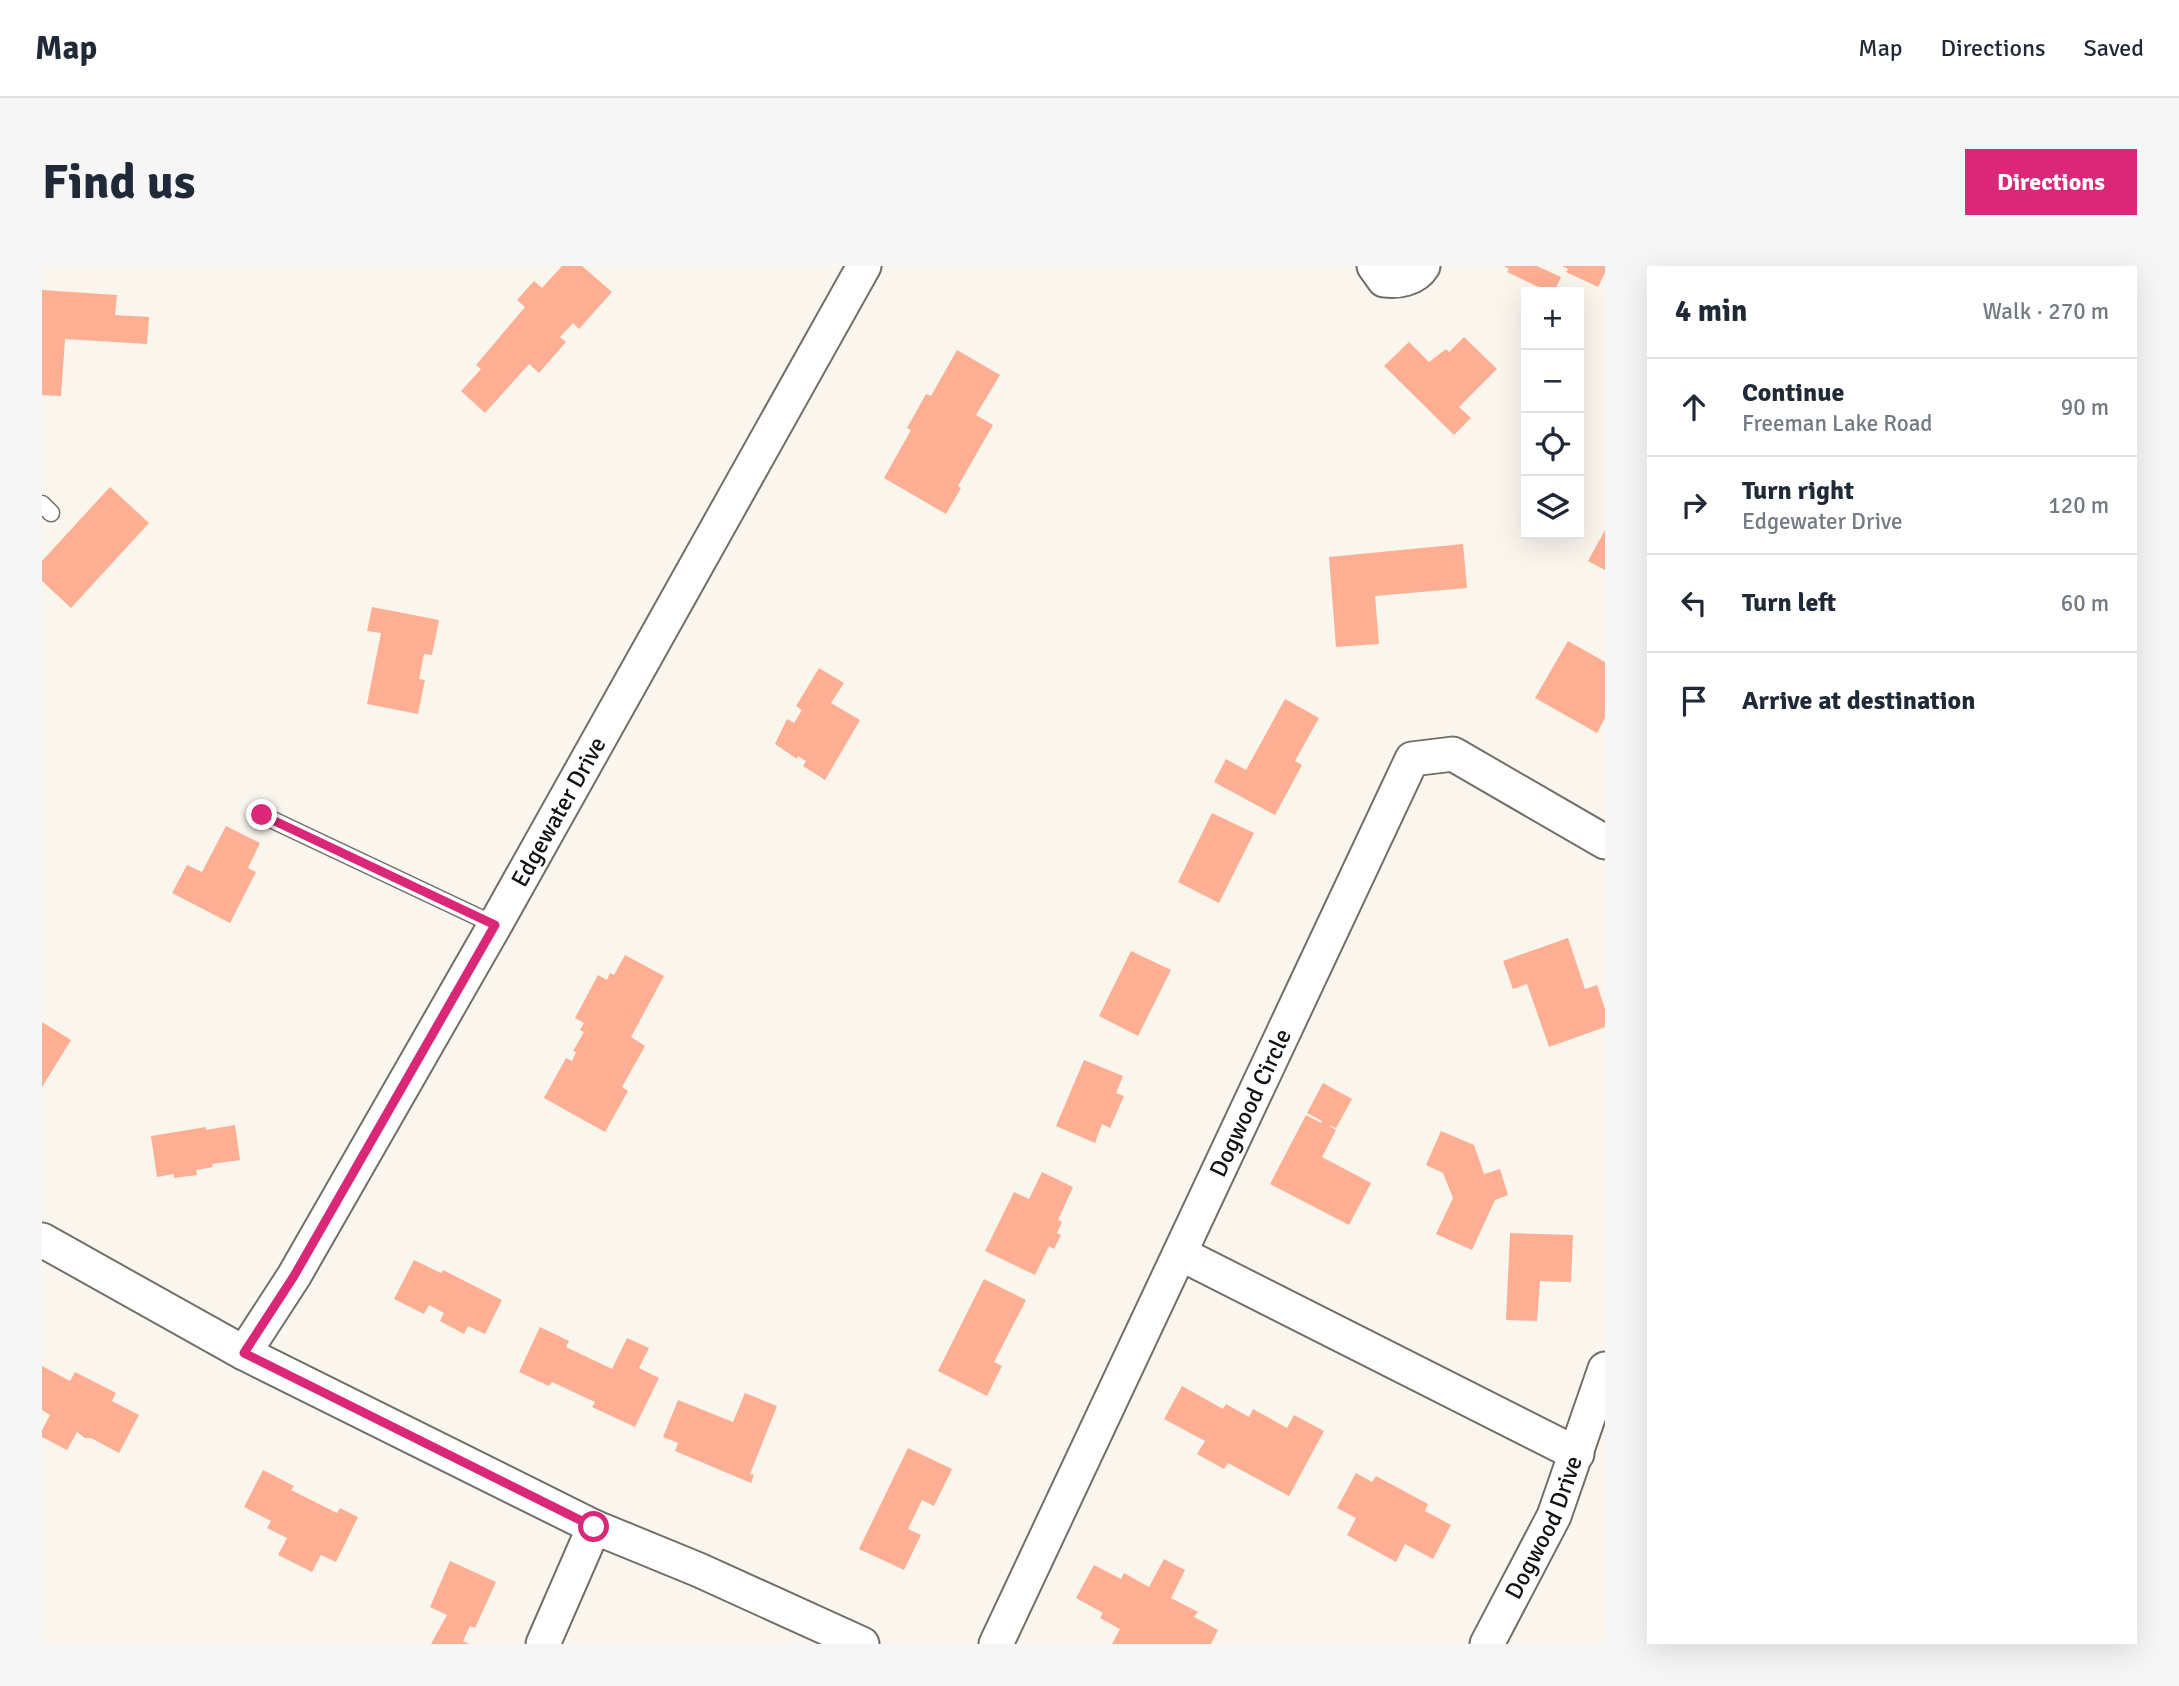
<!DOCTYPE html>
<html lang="en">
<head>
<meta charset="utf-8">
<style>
  :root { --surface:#fff; --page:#f6f6f7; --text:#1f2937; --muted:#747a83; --line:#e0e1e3; --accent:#db2777 }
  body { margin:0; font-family:Signika,sans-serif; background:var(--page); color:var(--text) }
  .controls { position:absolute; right:21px; top:21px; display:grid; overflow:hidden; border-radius:0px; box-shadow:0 7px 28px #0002 }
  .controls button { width:63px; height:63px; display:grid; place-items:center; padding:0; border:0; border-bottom:2px solid var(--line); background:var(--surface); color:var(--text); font:35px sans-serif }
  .stop { position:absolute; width:21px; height:21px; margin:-16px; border:5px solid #db2777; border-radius:50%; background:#fff }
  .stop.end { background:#db2777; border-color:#fff; box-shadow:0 2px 7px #0008 }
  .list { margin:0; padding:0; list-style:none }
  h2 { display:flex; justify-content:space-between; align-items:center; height:91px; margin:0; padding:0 28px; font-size:30px }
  h2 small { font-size:23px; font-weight:400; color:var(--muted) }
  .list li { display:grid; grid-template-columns:46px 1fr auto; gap:21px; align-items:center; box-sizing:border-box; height:98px; padding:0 28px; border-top:2px solid var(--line) }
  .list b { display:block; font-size:26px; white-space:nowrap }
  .list p { margin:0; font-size:23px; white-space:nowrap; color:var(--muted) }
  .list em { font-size:23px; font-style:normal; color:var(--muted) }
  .icon { flex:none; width:38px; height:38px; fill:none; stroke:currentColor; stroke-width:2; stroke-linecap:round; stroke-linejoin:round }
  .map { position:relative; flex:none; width:1563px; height:1378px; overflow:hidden; border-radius:0px }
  header { display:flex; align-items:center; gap:42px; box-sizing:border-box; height:98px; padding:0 35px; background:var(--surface); border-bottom:2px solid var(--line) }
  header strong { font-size:33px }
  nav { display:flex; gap:38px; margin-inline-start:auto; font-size:24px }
  .intro { display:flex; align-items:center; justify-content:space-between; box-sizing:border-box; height:168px; padding:0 42px }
  h1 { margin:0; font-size:49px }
  .button { padding:18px 32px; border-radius:0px; background:var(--accent); color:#fff; font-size:24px; font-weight:700 }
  main { display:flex; gap:42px; padding:0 42px }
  aside { flex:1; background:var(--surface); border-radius:0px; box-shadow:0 7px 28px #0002 }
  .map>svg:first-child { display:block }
  .building { fill:#feae92 }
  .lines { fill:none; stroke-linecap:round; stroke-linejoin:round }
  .service-casing { stroke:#736f68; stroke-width:19 }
  .minor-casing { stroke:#736f68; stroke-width:37 }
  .service { stroke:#fff; stroke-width:16 }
  .minor { stroke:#fff; stroke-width:33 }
  .route { stroke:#db2777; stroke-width:9 }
  .labels { text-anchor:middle; stroke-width:5; stroke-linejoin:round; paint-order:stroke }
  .street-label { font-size:24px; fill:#141210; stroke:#fff }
</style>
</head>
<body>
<header>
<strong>Map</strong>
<nav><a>Map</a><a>Directions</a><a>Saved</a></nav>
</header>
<div class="intro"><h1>Find us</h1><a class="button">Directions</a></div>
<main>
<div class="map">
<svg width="1563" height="1378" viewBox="0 0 1563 1378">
  <rect width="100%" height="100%" fill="#faf6ee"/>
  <path class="building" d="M520 0H540L570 26 537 63 531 57 518 71 524 76 497 107 487 98 443 147 419 125 439 103 434 99 483 41 475 34 492 15 500 22Z
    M1462 0H1495L1519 11 1512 26H1507L1465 6 1467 3Z
    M1520 0H1563V7L1556 21 1524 6 1526 3Z
    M0 24 75 29 73 49 107 51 105 78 23 73 19 130 0 129Z
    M1422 71 1455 103 1417 141 1429 152 1412 169 1342 100 1367 76 1387 96 1404 83 1407 86Z
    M915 84 958 109 934 149 951 159 916 220 919 222 904 248 842 212 869 164 865 162 884 128 889 130Z
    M68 221 107 257 29 342 0 315V295Z
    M1563 264V304L1546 295Z
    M1421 278 1425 322 1333 330 1337 378 1294 381 1287 291Z
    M330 341 397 354 390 389 382 388 377 413 383 414 376 448 325 438 339 367 325 365Z
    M1526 375 1563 396V452L1555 467 1493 432Z
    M777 402 802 417 789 437 818 454 783 514 761 500 764 495 756 490 755 493 733 478 745 453 752 457 760 444 754 440Z
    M1243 433 1277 452 1253 495 1260 499 1233 549 1172 516 1184 493 1204 504Z
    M1170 547 1212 567 1177 637 1136 616Z
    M184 560 218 577 206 602 214 606 188 657 130 627 145 599 160 606Z
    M1526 672 1543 723 1555 719 1563 743V761L1507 781 1485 718 1471 723 1461 695Z
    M1089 685 1129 704 1096 770 1057 750Z
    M583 689 622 710 589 771 603 780 580 821 586 825 563 866 502 832 524 792 530 795 534 786 531 785 542 766 538 764 542 757 533 752 556 709 565 714 568 707 572 709Z
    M0 756 29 774 0 821Z
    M1042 794 1081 810 1074 827 1082 830 1068 862 1060 858 1053 877 1014 860Z
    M1281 817 1310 833 1294 862 1286 859 1294 864 1280 891 1329 917 1307 959 1228 918 1264 849 1279 857 1280 855 1265 847Z
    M193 859 198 894 170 898 171 901 154 904 155 909 132 912V908L115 911 109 870 164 861V864Z
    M1399 865 1432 879 1442 908 1458 903 1466 929 1453 934 1430 984 1394 968 1411 932 1401 907 1384 899Z
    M1000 906 1031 921 1016 954 1020 956 1015 967 1019 969 1012 983 1007 980 993 1009 943 985 972 926 987 933Z
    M1468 967 1531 969 1529 1016 1498 1015 1495 1055 1464 1054Z
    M372 994 399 1007 401 1004 460 1034 443 1068 426 1060 422 1068 398 1055 402 1047 387 1039 382 1048 352 1033Z
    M942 1013 984 1034 952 1096 960 1100 945 1130 896 1105Z
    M498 1061 527 1075 524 1081 570 1103 585 1072 607 1082 597 1102 617 1112 593 1161 550 1141 553 1136 510 1116 507 1120 477 1106Z
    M0 1100 28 1115 33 1106 74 1127 70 1135 97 1149 77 1187 49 1172H43L35 1166 25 1184 0 1171V1164L8 1149 0 1144Z
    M1140 1120 1181 1143 1184 1138 1207 1151 1211 1143 1245 1162 1252 1149 1282 1165 1247 1230 1186 1197 1182 1203 1155 1188 1163 1175 1122 1153Z
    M703 1127 735 1140 708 1208 712 1209 709 1217 633 1185 636 1177 621 1171 636 1134 691 1156Z
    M866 1182 910 1203 892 1240 880 1234 866 1263 879 1269 862 1304 817 1283Z
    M221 1204 252 1220 249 1224 295 1247 298 1242 316 1251 294 1296 279 1289 270 1306 236 1289 245 1272 225 1262 229 1255 202 1241Z
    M1314 1207 1330 1216 1334 1210 1386 1238 1383 1245 1409 1259 1391 1293 1363 1278 1354 1296 1305 1269 1314 1252 1295 1242Z
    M1122 1293 1143 1304 1129 1332 1156 1346 1152 1351 1176 1364 1169 1378H1070L1078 1363 1058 1352 1061 1347 1034 1332 1052 1299 1079 1313 1082 1307 1107 1321Z
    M408 1295 454 1316 433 1362 428 1360 421 1375 427 1378H389L405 1349 388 1341Z"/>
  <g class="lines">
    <g class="service-casing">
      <path id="service" d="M0 238 9 247
        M220 549 453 659"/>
    </g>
    <g class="minor-casing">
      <g id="minor">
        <path d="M1332 0 1342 14C1356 16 1373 13 1381 0"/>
        <path d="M0 974 202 1087 552 1261 657 1304 820 1378"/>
        <path d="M1139 988 1535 1188"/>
        <path id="s1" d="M202 1087 252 1010 453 659 822 0"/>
        <path d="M501 1378 552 1261"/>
        <path id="s2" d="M954 1378 1370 493 1411 488 1563 576"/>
        <path id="s3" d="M1445 1378 1512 1250 1563 1103"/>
      </g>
    </g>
    <use href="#service" class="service"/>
    <use href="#minor" class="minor"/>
  </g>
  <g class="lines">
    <path class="route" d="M220 549 453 659 252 1010 202 1087 552 1261"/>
  </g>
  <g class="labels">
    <g class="street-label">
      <text dy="8" stroke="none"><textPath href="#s1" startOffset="626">Edgewater Drive</textPath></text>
      <text dy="8" stroke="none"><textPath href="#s2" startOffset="598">Dogwood Circle</textPath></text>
      <text dy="8" stroke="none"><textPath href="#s3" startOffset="130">Dogwood Drive</textPath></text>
    </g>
  </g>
</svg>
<div class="controls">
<button>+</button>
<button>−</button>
<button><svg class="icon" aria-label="locate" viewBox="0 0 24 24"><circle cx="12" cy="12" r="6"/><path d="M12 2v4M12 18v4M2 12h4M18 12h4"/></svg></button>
<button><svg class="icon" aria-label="layers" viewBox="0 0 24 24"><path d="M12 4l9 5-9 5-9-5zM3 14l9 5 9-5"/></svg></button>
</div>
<div class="stop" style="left:552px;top:1261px"></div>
<div class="stop end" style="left:220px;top:549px"></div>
</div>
<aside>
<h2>4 min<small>Walk · 270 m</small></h2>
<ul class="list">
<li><svg class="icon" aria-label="ahead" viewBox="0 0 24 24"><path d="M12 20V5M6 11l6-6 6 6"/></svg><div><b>Continue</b><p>Freeman Lake Road</p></div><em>90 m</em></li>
<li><svg class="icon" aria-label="right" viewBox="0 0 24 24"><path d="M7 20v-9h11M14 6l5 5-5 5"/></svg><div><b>Turn right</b><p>Edgewater Drive</p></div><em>120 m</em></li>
<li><svg class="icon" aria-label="left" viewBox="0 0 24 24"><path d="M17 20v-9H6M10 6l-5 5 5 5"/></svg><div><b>Turn left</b></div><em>60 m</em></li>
<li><svg class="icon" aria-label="arrive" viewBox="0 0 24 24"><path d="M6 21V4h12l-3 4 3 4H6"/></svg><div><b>Arrive at destination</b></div></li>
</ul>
</aside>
</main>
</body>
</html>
